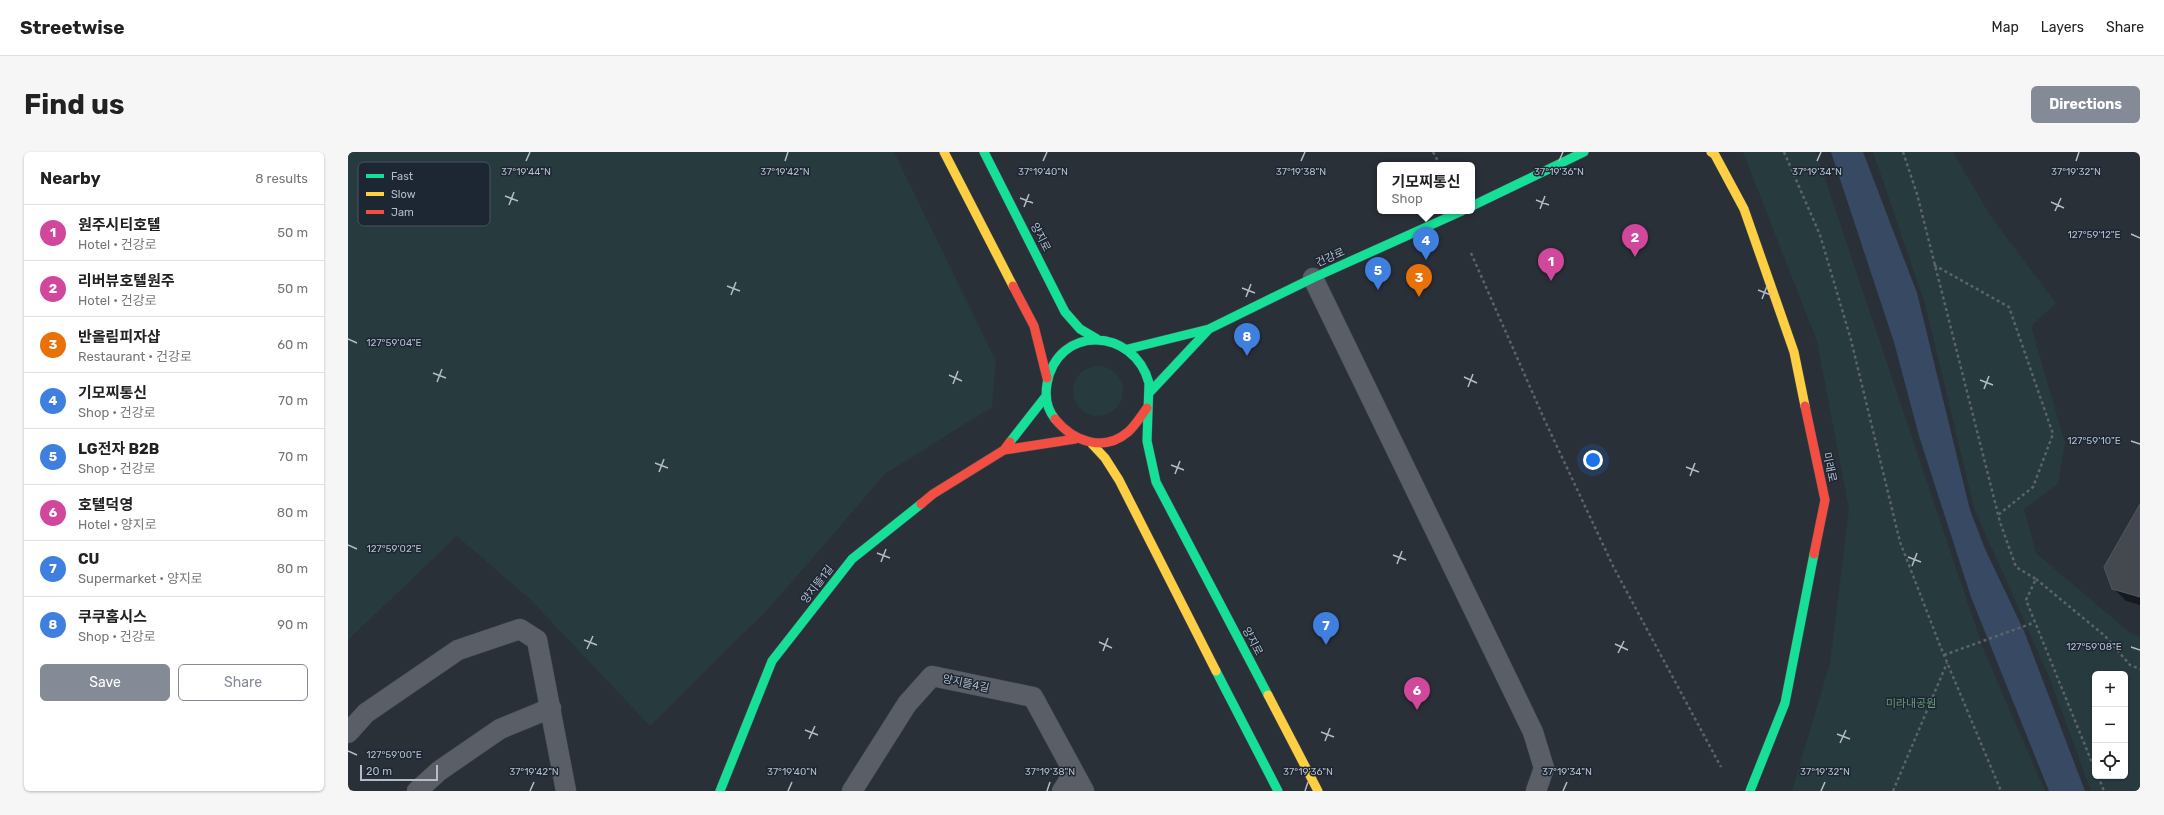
<!DOCTYPE html>
<html lang="en">
<head>
<meta charset="utf-8">
<style>
  :root { --surface:#fff; --page:#f6f6f6; --text:#222; --muted:#767676; --line:#e0e0e0; --accent:#848b96 }
  body { margin:0; font-family:Rubik,"Noto Sans KR",sans-serif; background:var(--page); color:var(--text) }
  .controls { position:absolute; right:12px; bottom:12px; display:grid; overflow:hidden; border-radius:6px; box-shadow:0 1px 3px #0004 }
  .controls button { width:36px; height:36px; display:grid; place-items:center; padding:0; border:0; border-bottom:1px solid var(--line); background:var(--surface); color:var(--text); font:20px sans-serif }
  .scale { position:absolute; left:12px; bottom:10px; width:78px; box-sizing:border-box; padding-left:4px; border:2px solid #b4bcc9; border-top:0; font-size:11px; line-height:14px; white-space:nowrap; color:#b4bcc9; -webkit-text-stroke:3px #1d2633; paint-order:stroke }
  .you { position:absolute; left:1245px; top:308px; width:14px; height:14px; margin:-10px; border:3px solid #fff; border-radius:50%; background:#1a73e8; box-shadow:0 0 0 6px #1a73e833 }
  .badge { display:grid; place-items:center; width:26px; height:26px; border-radius:50%; background:var(--accent); color:#fff; font-size:13px; font-weight:700 }
  .pin { position:absolute; translate:-50% -33px; filter:drop-shadow(0 1px 2px #0008) }
  .pin::after { content:''; position:absolute; top:21px; width:14px; height:12px; background:inherit; clip-path:polygon(0 0,100% 0,50% 100%) }
  .popup { position:absolute; left:1029px; top:10px; width:98px; height:52px; box-sizing:border-box; display:grid; place-content:center; border-radius:6px; background:var(--surface); filter:drop-shadow(0 1px 3px #0005); font-size:13px; white-space:nowrap; color:var(--muted) }
  .popup b { font-size:15px; color:var(--text) }
  .popup::after { content:''; position:absolute; left:50%; top:100%; margin-left:-8px; border:8px solid transparent; border-top-color:var(--surface) }
  .list { margin:0; padding:0; list-style:none }
  h2 { display:flex; justify-content:space-between; align-items:center; height:52px; margin:0; padding:0 16px; font-size:17px }
  h2 small { font-size:13px; font-weight:400; color:var(--muted) }
  .list li { display:grid; grid-template-columns:26px 1fr auto; gap:12px; align-items:center; box-sizing:border-box; height:56px; padding:0 16px; border-top:1px solid var(--line) }
  .list b { display:block; font-size:15px; white-space:nowrap }
  .list p { margin:0; font-size:13px; white-space:nowrap; color:var(--muted) }
  .list em { font-size:13px; font-style:normal; color:var(--muted) }
  .actions { display:flex; gap:8px; padding:12px 16px }
  .actions a { flex:1; padding:9px 0; border:1px solid var(--accent); border-radius:6px; text-align:center; font-size:14px; color:var(--accent) }
  .actions .main { background:var(--accent); color:#fff }
  .icon { flex:none; width:22px; height:22px; fill:none; stroke:currentColor; stroke-width:2; stroke-linecap:round; stroke-linejoin:round }
  .map { position:relative; flex:none; width:1792px; height:639px; overflow:hidden; border-radius:6px }
  header { display:flex; align-items:center; gap:24px; box-sizing:border-box; height:56px; padding:0 20px; background:var(--surface); border-bottom:1px solid var(--line) }
  header strong { font-size:19px }
  nav { display:flex; gap:22px; margin-inline-start:auto; font-size:14px }
  .intro { display:flex; align-items:center; justify-content:space-between; box-sizing:border-box; height:96px; padding:0 24px }
  h1 { margin:0; font-size:28px }
  .button { padding:10px 18px; border-radius:6px; background:var(--accent); color:#fff; font-size:14px; font-weight:700 }
  main { display:flex; gap:24px; padding:0 24px }
  aside { flex:1; background:var(--surface); border-radius:6px; box-shadow:0 1px 3px #0004 }
  .map>svg:first-child { display:block }
  .green { fill:#273a3e; fill-rule:evenodd }
  .water { fill:#384963 }
  .shadow { fill:#0007 }
  .building { fill:#444950; stroke:#52575f }
  .lines { fill:none; stroke-linecap:round; stroke-linejoin:round }
  .street-casing { stroke:#484c53; stroke-width:21 }
  .fast-casing { stroke:#484c53; stroke-width:10 }
  .slow-casing { stroke:#484c53; stroke-width:10 }
  .jam-casing { stroke:#484c53; stroke-width:10 }
  .path { stroke:#5d636a; stroke-width:2.5; stroke-dasharray:3 3; stroke-linecap:butt }
  .street { stroke:#5a5e66; stroke-width:20 }
  .fast { stroke:#16e098; stroke-width:9 }
  .slow { stroke:#ffcf43; stroke-width:9 }
  .jam { stroke:#f24e42; stroke-width:9 }
  .ticks { fill:none; stroke:#b4bcc9; stroke-width:1.5 }
  .labels { text-anchor:middle; stroke-width:3; stroke-linejoin:round; paint-order:stroke }
  .street-label { font-size:11px; fill:#b4bcc9; stroke:#1d2633 }
  .park-label { font-size:11px; fill:#6b9a76; stroke:#1d2633 }
  .key { fill:#1d2633; stroke:#4a5360; stroke-width:1 }
  .key-label { font-size:11px; fill:#b4bcc9 }
  .ticks-label { font-size:10px; text-anchor:middle; fill:#b4bcc9; stroke:#1d2633; stroke-width:3; stroke-linejoin:round; paint-order:stroke }
</style>
</head>
<body>
<header>
<strong>Streetwise</strong>
<nav><a>Map</a><a>Layers</a><a>Share</a></nav>
</header>
<div class="intro"><h1>Find us</h1><a class="button">Directions</a></div>
<main>
<aside>
<h2>Nearby<small>8 results</small></h2>
<ul class="list">
<li><span class="badge" style="background:#d1479c">1</span><div><b>원주시티호텔</b><p>Hotel · 건강로</p></div><em>50 m</em></li>
<li><span class="badge" style="background:#d1479c">2</span><div><b>리버뷰호텔원주</b><p>Hotel · 건강로</p></div><em>50 m</em></li>
<li><span class="badge" style="background:#e8710a">3</span><div><b>반올림피자샵</b><p>Restaurant · 건강로</p></div><em>60 m</em></li>
<li><span class="badge" style="background:#3f7fe0">4</span><div><b>기모찌통신</b><p>Shop · 건강로</p></div><em>70 m</em></li>
<li><span class="badge" style="background:#3f7fe0">5</span><div><b>LG전자 B2B</b><p>Shop · 건강로</p></div><em>70 m</em></li>
<li><span class="badge" style="background:#d1479c">6</span><div><b>호텔덕영</b><p>Hotel · 양지로</p></div><em>80 m</em></li>
<li><span class="badge" style="background:#3f7fe0">7</span><div><b>CU</b><p>Supermarket · 양지로</p></div><em>80 m</em></li>
<li><span class="badge" style="background:#3f7fe0">8</span><div><b>쿠쿠홈시스</b><p>Shop · 건강로</p></div><em>90 m</em></li>
</ul>
<div class="actions"><a class="main">Save</a><a>Share</a></div>
</aside>
<div class="map">
<svg width="1792" height="639" viewBox="0 0 1792 639">
  <rect width="100%" height="100%" fill="#2a3038"/>
  <path class="green" d="M0 0H546L648 209 644 255 537 322 423 454 302 574 182 447 109 384 0 488Z
    M1395 0H1468L1636 499 1697 639H1444L1482 511 1501 357 1469 189Z
    M1525 0H1605L1643 65 1708 151 1683 174 1717 291 1710 332 1676 357 1688 401 1782 481 1792 485V639H1743L1701 525 1626 356 1577 152ZM1747 522H1777V624H1747Z
    M725 239a25 25 0 1 1 50 0a25 25 0 1 1-50 0Z"/>
  <path class="water" d="M1483 0H1515L1569 141 1622 358 1637 397 1676 479 1737 639H1701L1623 445 1571 284 1546 190Z"/>
  <path class="shadow" d="M1792 354V453L1778 449 1765 436Z"/>
  <path class="building" d="M1792 352V445L1764 437 1756 415Z"/>
  <g class="lines">
    <g class="street-casing">
      <path id="street" d="M965 126 1185 580 1196 616 1188 639
        M0 581 18 561 110 498 172 477 189 488 218 639
        M69 639 91 619 152 577 203 556
        M504 639 559 552 584 524 685 545 736 639
        M714 639 726 621"/>
    </g>
    <g class="fast-casing">
      <path id="fast" d="M636 0 717 160 732 177 749 187
        M1124 54 1236 0
        M780 197 861 177 965 126 1114 59
        M802 240 861 177
        M707 267C699 257 697 244 699 232 709 172 786 175 801 231L799 289 808 330 920 543
        M662 290 698 244
        M868 519 930 639
        M372 639 424 509 504 407 573 352
        M1402 639 1437 551 1466 402"/>
    </g>
    <g class="slow-casing">
      <path id="slow" d="M596 0 665 134
        M1363 0 1367 3 1396 57 1446 200 1457 254
        M744 292 757 306 771 328 868 519
        M920 543 970 639"/>
    </g>
    <g class="jam-casing">
      <path id="jam" d="M665 134 686 174 699 226
        M1457 254 1477 348 1466 402
        M707 267C725 289 755 301 780 280 787 274 793 264 799 256
        M656 298 727 287
        M573 352 585 342 656 298 662 290"/>
    </g>
    <path class="path" d="M1085 0 1092 13
      M1436 0 1472 83 1503 188 1552 390 1593 496 1653 639
      M1555 0 1569 42 1652 370 1668 415 1688 427 1678 448 1747 618
      M1123 101 1197 269 1266 416 1373 615
      M1586 113 1661 155 1705 282 1685 335 1650 363
      M1688 427 1757 484 1782 513 1792 517
      M1596 503 1685 471
      M1750 624 1756 639
      M1545 639 1599 511"/>
    <use href="#street" class="street"/>
    <use href="#fast" class="fast"/>
    <use href="#slow" class="slow"/>
    <use href="#jam" class="jam"/>
  </g>
  <path class="ticks" d="M178 9 182 0M437 9 440 0M695 9 699 0M953 9 957 0M1211 9 1215 0M1469 9 1473 0M1728 9 1731 0M157 44 170 49M672 46 685 51M1188 48 1201 53M1703 50 1716 56M161 53 166 40M676 55 681 42M1192 57 1197 44M1707 59 1713 46M1783 82 1792 86M379 134 392 139M894 136 907 141M1410 138 1423 143M383 143 388 130M898 145 903 132M1414 147 1419 134M0 187 9 191M85 221 98 226M601 223 614 229M1116 225 1129 231M1632 228 1645 233M89 230 94 217M605 232 610 219M1120 235 1125 222M1636 237 1641 224M1783 289 1792 292M307 311 320 316M823 313 836 318M1338 315 1351 320M311 320 316 307M827 322 832 309M1342 324 1347 311M0 393 9 397M529 401 542 406M1045 403 1058 408M1560 405 1573 410M533 410 538 397M1049 412 1054 399M1564 414 1569 401M236 488 249 493M751 490 764 496M1267 492 1280 498M1783 495 1792 498M239 497 245 484M755 499 760 486M1270 501 1276 489M457 578 470 583M973 580 986 585M1489 582 1502 587M461 587 467 574M977 589 982 576M1492 591 1498 578M0 599 9 603M182 639 186 630M440 639 444 630M699 639 702 630M957 639 960 630M1215 639 1219 630M1473 639 1477 630"/>
  <g class="labels">
    <g class="street-label">
      <text transform="translate(693 85) rotate(63)" y="4">양지로</text>
      <text transform="translate(982 105) rotate(-24)" y="4">건강로</text>
      <text transform="translate(1482 315) rotate(78)" y="4">미래로</text>
      <text transform="translate(469 432) rotate(-52)" y="4">양지뜰1길</text>
      <text transform="translate(905 489) rotate(62)" y="4">양지로</text>
      <text transform="translate(618 531) rotate(12)" y="4">양지뜰4길</text>
    </g>
    <g class="park-label">
      <text x="1563" y="555">미라내공원</text>
    </g>
  </g>
  <rect x="10" y="10" width="132" height="64" rx="6" class="key"/>
  <rect x="18" y="22" width="18" height="4" fill="#16e098"/>
  <rect x="18" y="40" width="18" height="4" fill="#ffcf43"/>
  <rect x="18" y="58" width="18" height="4" fill="#f24e42"/>
  <g class="key-label">
    <text x="43" y="28">Fast</text>
    <text x="43" y="46">Slow</text>
    <text x="43" y="64">Jam</text>
  </g>
  <g class="ticks-label">
    <text x="178" y="23">37°19'44"N</text>
    <text x="437" y="23">37°19'42"N</text>
    <text x="695" y="23">37°19'40"N</text>
    <text x="953" y="23">37°19'38"N</text>
    <text x="1211" y="23">37°19'36"N</text>
    <text x="1469" y="23">37°19'34"N</text>
    <text x="1728" y="23">37°19'32"N</text>
    <text x="1746" y="86">127°59'12"E</text>
    <text x="46" y="194">127°59'04"E</text>
    <text x="1746" y="292">127°59'10"E</text>
    <text x="46" y="400">127°59'02"E</text>
    <text x="1746" y="498">127°59'08"E</text>
    <text x="46" y="606">127°59'00"E</text>
    <text x="186" y="623">37°19'42"N</text>
    <text x="444" y="623">37°19'40"N</text>
    <text x="702" y="623">37°19'38"N</text>
    <text x="960" y="623">37°19'36"N</text>
    <text x="1219" y="623">37°19'34"N</text>
    <text x="1477" y="623">37°19'32"N</text>
  </g>
</svg>
<div class="controls">
<button>+</button>
<button>−</button>
<button><svg class="icon" aria-label="locate" viewBox="0 0 24 24"><circle cx="12" cy="12" r="6"/><path d="M12 2v4M12 18v4M2 12h4M18 12h4"/></svg></button>
</div>
<div class="scale">20 m</div>
<div class="you"></div>
<div class="pin badge" style="left:1203px;top:129px;background:#d1479c">1</div>
<div class="pin badge" style="left:1287px;top:105px;background:#d1479c">2</div>
<div class="pin badge" style="left:1071px;top:145px;background:#e8710a">3</div>
<div class="pin badge" style="left:1078px;top:108px;background:#3f7fe0">4</div>
<div class="popup"><b>기모찌통신</b>Shop</div>
<div class="pin badge" style="left:1030px;top:138px;background:#3f7fe0">5</div>
<div class="pin badge" style="left:1069px;top:558px;background:#d1479c">6</div>
<div class="pin badge" style="left:978px;top:493px;background:#3f7fe0">7</div>
<div class="pin badge" style="left:899px;top:204px;background:#3f7fe0">8</div>
</div>
</main>
</body>
</html>
